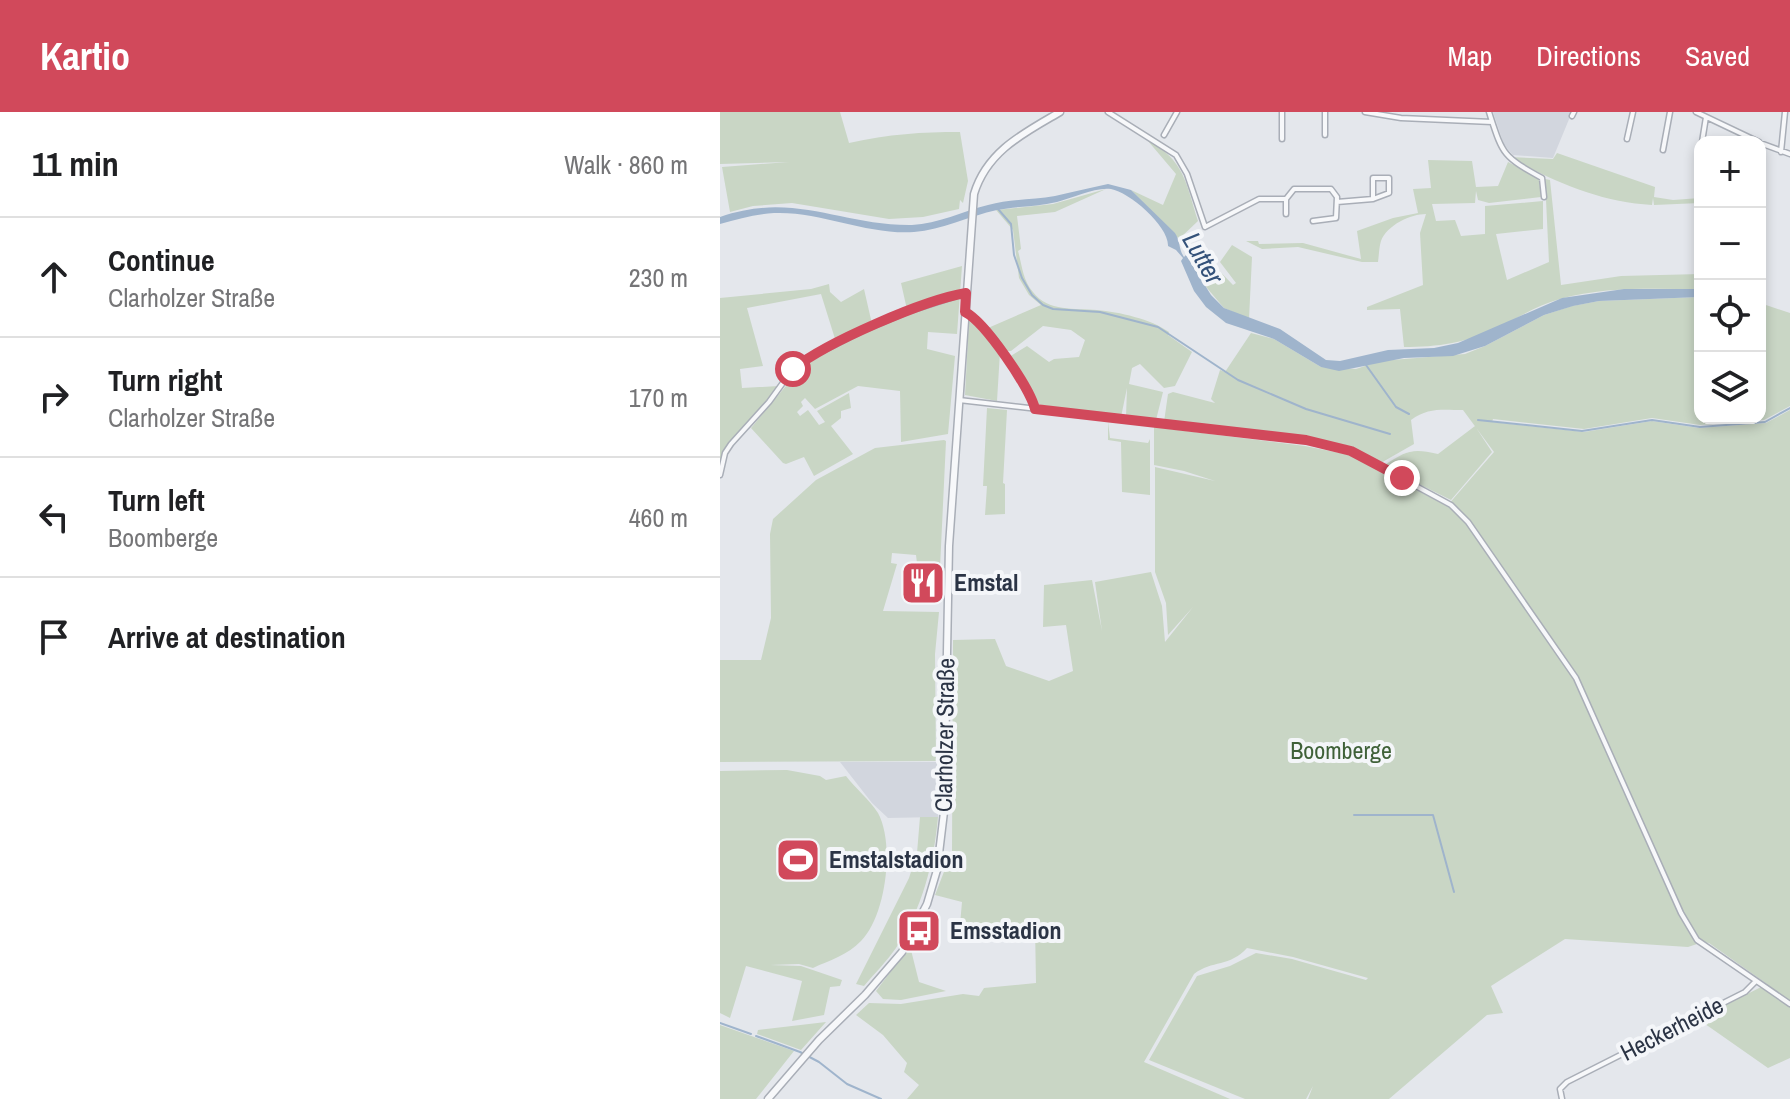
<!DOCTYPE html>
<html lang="en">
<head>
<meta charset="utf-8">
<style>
  :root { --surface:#fff; --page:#f6f6f6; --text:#202124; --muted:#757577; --line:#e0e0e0; --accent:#d1495b }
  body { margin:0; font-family:"Archivo Narrow",sans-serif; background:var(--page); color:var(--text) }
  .controls { position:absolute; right:24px; top:24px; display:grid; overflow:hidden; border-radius:16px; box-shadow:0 4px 12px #0003 }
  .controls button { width:72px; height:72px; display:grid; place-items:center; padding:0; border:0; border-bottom:2px solid var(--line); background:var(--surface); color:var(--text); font:40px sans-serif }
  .stop { position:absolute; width:24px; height:24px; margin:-18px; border:6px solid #d1495b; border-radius:50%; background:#fff }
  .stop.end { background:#d1495b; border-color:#fff; box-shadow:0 2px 8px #0008 }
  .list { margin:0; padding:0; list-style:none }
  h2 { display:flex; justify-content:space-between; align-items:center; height:104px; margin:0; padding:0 32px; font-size:34px }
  h2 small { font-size:26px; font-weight:400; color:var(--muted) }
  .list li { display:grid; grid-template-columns:52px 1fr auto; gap:24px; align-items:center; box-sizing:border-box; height:120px; padding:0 32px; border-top:2px solid var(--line) }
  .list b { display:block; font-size:30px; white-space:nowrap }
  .list p { margin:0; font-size:26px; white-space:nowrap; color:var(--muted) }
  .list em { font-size:26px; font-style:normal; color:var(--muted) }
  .icon { flex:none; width:44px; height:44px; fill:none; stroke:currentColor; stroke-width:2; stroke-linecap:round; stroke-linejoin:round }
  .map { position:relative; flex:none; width:1070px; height:987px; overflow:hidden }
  header { display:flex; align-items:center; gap:48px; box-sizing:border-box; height:112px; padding:0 40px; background:var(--accent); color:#fff }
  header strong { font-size:38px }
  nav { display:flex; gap:44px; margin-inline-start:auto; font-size:28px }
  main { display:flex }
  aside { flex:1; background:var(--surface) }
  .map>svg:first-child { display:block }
  .built { fill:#d2d6de }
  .green { fill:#c9d6c5 }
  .water { fill:#9fb4cc }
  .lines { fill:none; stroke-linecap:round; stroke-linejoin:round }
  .stream { stroke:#9fb4cc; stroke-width:2 }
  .minor-casing { stroke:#a9aeb7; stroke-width:7 }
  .tertiary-casing { stroke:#a9aeb7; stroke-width:9 }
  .minor { stroke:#f7f8fa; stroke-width:4 }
  .tertiary { stroke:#f7f8fa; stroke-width:6 }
  .route { stroke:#d1495b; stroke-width:10 }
  .labels { text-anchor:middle; stroke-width:8; stroke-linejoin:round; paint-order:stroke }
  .poi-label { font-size:24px; font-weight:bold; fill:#2b3445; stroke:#f4f6f9; text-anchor:start }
  .street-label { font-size:24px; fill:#2b3445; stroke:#f4f6f9 }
  .park-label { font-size:24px; fill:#3f6138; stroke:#f4f6f9 }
  .water-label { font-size:26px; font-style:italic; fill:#34527a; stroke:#f4f6f9 }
</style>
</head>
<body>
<header>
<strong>Kartio</strong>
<nav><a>Map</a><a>Directions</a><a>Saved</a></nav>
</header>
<main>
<aside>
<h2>11 min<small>Walk · 860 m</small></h2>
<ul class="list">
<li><svg class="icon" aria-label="ahead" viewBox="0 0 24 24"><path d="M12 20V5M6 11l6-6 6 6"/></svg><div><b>Continue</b><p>Clarholzer Straße</p></div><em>230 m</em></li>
<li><svg class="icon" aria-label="right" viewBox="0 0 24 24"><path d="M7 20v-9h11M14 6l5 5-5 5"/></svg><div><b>Turn right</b><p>Clarholzer Straße</p></div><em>170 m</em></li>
<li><svg class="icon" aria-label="left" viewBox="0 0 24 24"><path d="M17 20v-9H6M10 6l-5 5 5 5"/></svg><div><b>Turn left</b><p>Boomberge</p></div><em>460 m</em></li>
<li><svg class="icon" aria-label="arrive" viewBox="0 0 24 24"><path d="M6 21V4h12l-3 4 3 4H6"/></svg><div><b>Arrive at destination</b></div></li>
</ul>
</aside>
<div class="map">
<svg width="1070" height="987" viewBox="0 0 1070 987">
  <rect width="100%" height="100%" fill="#e4e7ec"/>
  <path class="built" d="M773 0H852L833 46 793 43 784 33Z
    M120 650H217L219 660 218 705 168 706 152 691Z"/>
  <path class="green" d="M0 0H120L129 31C169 22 202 20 240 20L248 69 243 91 240 88 239 97 203 105 169 107 72 91 33 94 10 100 2 55 69 50 0 52Z
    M428 29C465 48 466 72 478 109L459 127 411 78 443 93 456 62Z
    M837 41 935 75 934 85 953 88 980 86V91L934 93 933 86 932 93C882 91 832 69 789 45L833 47Z
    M708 48 752 49 756 75 778 74 788 50 819 66 821 85 769 91 758 88 756 79 755 91 712 92 716 109 735 108 741 124 765 122V94L823 89V117L776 122 787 168 829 150 825 67 830 68 841 173 901 164 980 162V177C933 177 885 174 840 187 818 193 799 205 779 215 748 231 717 235 684 235L680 197 647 198V195L703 173 700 121 706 102C691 102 667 113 661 129 659 135 659 143 658 150H642L578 135 542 137 526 129H538L539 132 583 131 641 147 637 119 673 106 698 101 693 77 711 76Z
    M386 77 335 100 297 104 301 137 298 139C302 153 303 169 313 180 328 200 355 196 377 198 399 200 431 207 449 220L448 223 472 240 455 274 444 276 420 252 412 256 409 272 443 280 436 308 406 305 407 276 401 305 316 292 289 245 307 234 329 250 334 247 359 245 365 228 351 218 323 214 291 239H287L268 216 321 193 309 183 299 166 293 118 276 98 333 92Z
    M512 133 532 145 529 207 504 196 481 169 488 161 484 157 490 149 513 173 516 171 500 150Z
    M242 154 237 222 208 220 207 237 235 244 228 322 181 330 180 279 138 274 95 297 85 286 81 290 83 294 77 300 80 304 88 298 99 313 105 310 97 299 129 281 131 296 121 299V306L111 314 133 342 94 364 84 345 66 352 63 351 31 316 85 251 154 215 188 202 181 171Z
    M109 172 110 180 121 190 144 177 152 212 116 230 101 182 27 196 43 254 20 257 22 276 59 274 10 331 0 348V186L91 177Z
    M980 185V306H1040V191L1070 201V294L1044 308 980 313 932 306 864 317 773 307 772 310 864 320 932 309 979 316 1046 311 1070 298V946L1048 956 978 907 1047 872 989 831 983 830 968 835 845 827 771 874 783 901 767 903 669 987H588L593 974 586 987H525L429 948 477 864 510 854 536 841 572 847 646 868 648 866 573 845 527 836C510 855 492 848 474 862L424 950 510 987H187L199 973 184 960 187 951 163 923 136 903 149 891 181 892 243 882 259 884 264 876 316 871 315 814 239 824 242 790 215 783 232 739 233 528 275 527 286 554 329 569 353 559 346 513 323 515 324 473 372 468 382 519 375 470 431 460 442 494 445 530 473 495 448 523 446 491 435 460V355L495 369 464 359 434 353V315L585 334 630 343 727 394 774 340 743 298C723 298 708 295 691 308L694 332 659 352 632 336 585 326 444 310 448 282 453 280 495 291 491 287 500 258 505 260 531 221 554 227 601 255 636 257 660 249 745 242 765 234 824 203 852 194 879 189Z
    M249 207 280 240 277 289 245 283Z
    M267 296 287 298 283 371 285 372V402L265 403 267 374H263Z
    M388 310 390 326 428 331 430 327V383L402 380 401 330 388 328Z
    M755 314 772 340 731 388 663 354C687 339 691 336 718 342Z
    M224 328 226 329 220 456 197 451 196 443 172 441 171 451 177 452 163 499 219 500 215 542 216 649 0 650V548H41L51 506 50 422 53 407 96 368 155 336Z
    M67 658 100 664 106 668 126 664C135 676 150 688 158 701 175 732 166 804 141 829 128 843 110 848 93 856L79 852 50 853 81 854 122 868 120 874 110 875 104 903 72 909 82 869 26 854 10 906 0 901V659Z
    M200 705H218C214 750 202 798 176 836 167 849 154 862 144 874L136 872 189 766 197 741Z
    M190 834 199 870 226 879 181 888 163 887 156 879Z
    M106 910 81 938 37 922 38 918Z
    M0 913 74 939 36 987H0Z"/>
  <path class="water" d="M388 72 411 78 455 121C461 130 458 136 464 145L466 143 491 183 504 196 560 217 606 248 620 249 668 238 714 236 738 231 842 186 904 177H980V185L879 189 853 194 824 203 765 234 733 244 684 246 619 259 601 255 554 227 506 211 486 195 474 179 461 149 463 146 456 138 448 134C449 114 409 80 391 77 375 75 353 86 337 90 317 95 296 94 277 98 249 104 222 118 194 120 146 123 101 99 54 101 35 102 18 107 0 112V105C75 79 120 114 192 113 218 112 243 99 268 93 290 87 313 88 335 84 352 80 370 76 388 72Z"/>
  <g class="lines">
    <path class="stream" d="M278 97 291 112 294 143 302 166 312 183 323 193 333 197 380 200 438 215 518 268 586 297 670 322
      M646 253 676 295 689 302
      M758 308 862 319 932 308 980 315 1045 310 1070 296
      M634 703H713L734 780
      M0 911 31 922
      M36 924 80 940 99 950 127 972 161 987"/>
    <g class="minor-casing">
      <path id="minor" d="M388 0 456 43 467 62 485 115 539 87H566L574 77H611L617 85 616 106 593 109
        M562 0V27
        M605 0V23
        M645 0 681 6 772 10
        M769 0C783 43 782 44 822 66L824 85
        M976 0 1039 30
        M852 4 854 0
        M444 23 457 0
        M907 27 913 0
        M982 30 986 5
        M1040 31 1070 42
        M943 38 950 0
        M1061 40 1065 0
        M979 54 980 46
        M566 87V102
        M617 90 653 87V66H669V81L653 87
        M245 200C278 218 295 263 315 293V297
        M239 288 586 328 631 339 731 393 748 410 856 566 961 801 977 828 1070 892
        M0 363 5 341 11 332 49 290 73 257 85 248 144 218 187 200 246 181
        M842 987 840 977 847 970 1025 880 1036 869"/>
    </g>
    <g class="tertiary-casing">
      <path id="tertiary" d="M48 987 99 928 145 883 182 840 207 792 217 758 224 700 229 434 254 82C267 39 304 21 340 0"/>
    </g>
    <use href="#minor" class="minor"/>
    <use href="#tertiary" class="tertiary"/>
  </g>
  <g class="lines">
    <path class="route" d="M73 257C107 230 204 188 246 181L245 200C265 210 310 276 315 297L586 328 631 339 682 366"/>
  </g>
  <defs>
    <g id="restaurant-square" transform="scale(2.3)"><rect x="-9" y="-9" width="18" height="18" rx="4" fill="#d1495b" stroke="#f4f6f9"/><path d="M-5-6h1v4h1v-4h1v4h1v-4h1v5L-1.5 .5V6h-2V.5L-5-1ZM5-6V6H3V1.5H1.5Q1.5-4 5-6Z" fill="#fff"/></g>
    <g id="stadium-square" transform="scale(2.3)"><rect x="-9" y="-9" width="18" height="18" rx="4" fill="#d1495b" stroke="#f4f6f9"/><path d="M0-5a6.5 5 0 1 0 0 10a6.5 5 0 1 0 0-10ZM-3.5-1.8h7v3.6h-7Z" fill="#fff"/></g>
    <g id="bus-square" transform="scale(2.3)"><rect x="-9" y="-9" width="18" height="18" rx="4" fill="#d1495b" stroke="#f4f6f9"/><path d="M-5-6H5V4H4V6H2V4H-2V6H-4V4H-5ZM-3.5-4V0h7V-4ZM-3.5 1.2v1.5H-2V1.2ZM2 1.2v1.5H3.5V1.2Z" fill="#fff"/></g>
  </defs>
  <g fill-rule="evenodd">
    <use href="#restaurant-square" x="203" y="471"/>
    <use href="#stadium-square" x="78" y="748"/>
    <use href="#bus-square" x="199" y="819"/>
  </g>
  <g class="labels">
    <g class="poi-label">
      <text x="234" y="479">Emstal</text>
      <text x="109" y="756">Emstalstadion</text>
      <text x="230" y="827">Emsstadion</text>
    </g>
    <g class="street-label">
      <text transform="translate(225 623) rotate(-89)" y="8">Clarholzer Straße</text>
      <text transform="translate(952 917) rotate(-27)" y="8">Heckerheide</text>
    </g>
    <g class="park-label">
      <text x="621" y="647">Boomberge</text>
    </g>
    <g class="water-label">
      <text transform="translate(483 146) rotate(60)" y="9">Lutter</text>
    </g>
  </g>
</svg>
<div class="controls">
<button>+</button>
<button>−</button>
<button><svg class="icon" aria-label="locate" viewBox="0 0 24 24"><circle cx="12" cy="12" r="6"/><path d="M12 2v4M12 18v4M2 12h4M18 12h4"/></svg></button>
<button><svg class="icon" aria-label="layers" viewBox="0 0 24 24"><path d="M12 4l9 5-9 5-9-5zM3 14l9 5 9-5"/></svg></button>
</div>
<div class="stop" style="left:73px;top:257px"></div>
<div class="stop end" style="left:682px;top:366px"></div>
</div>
</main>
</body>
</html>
